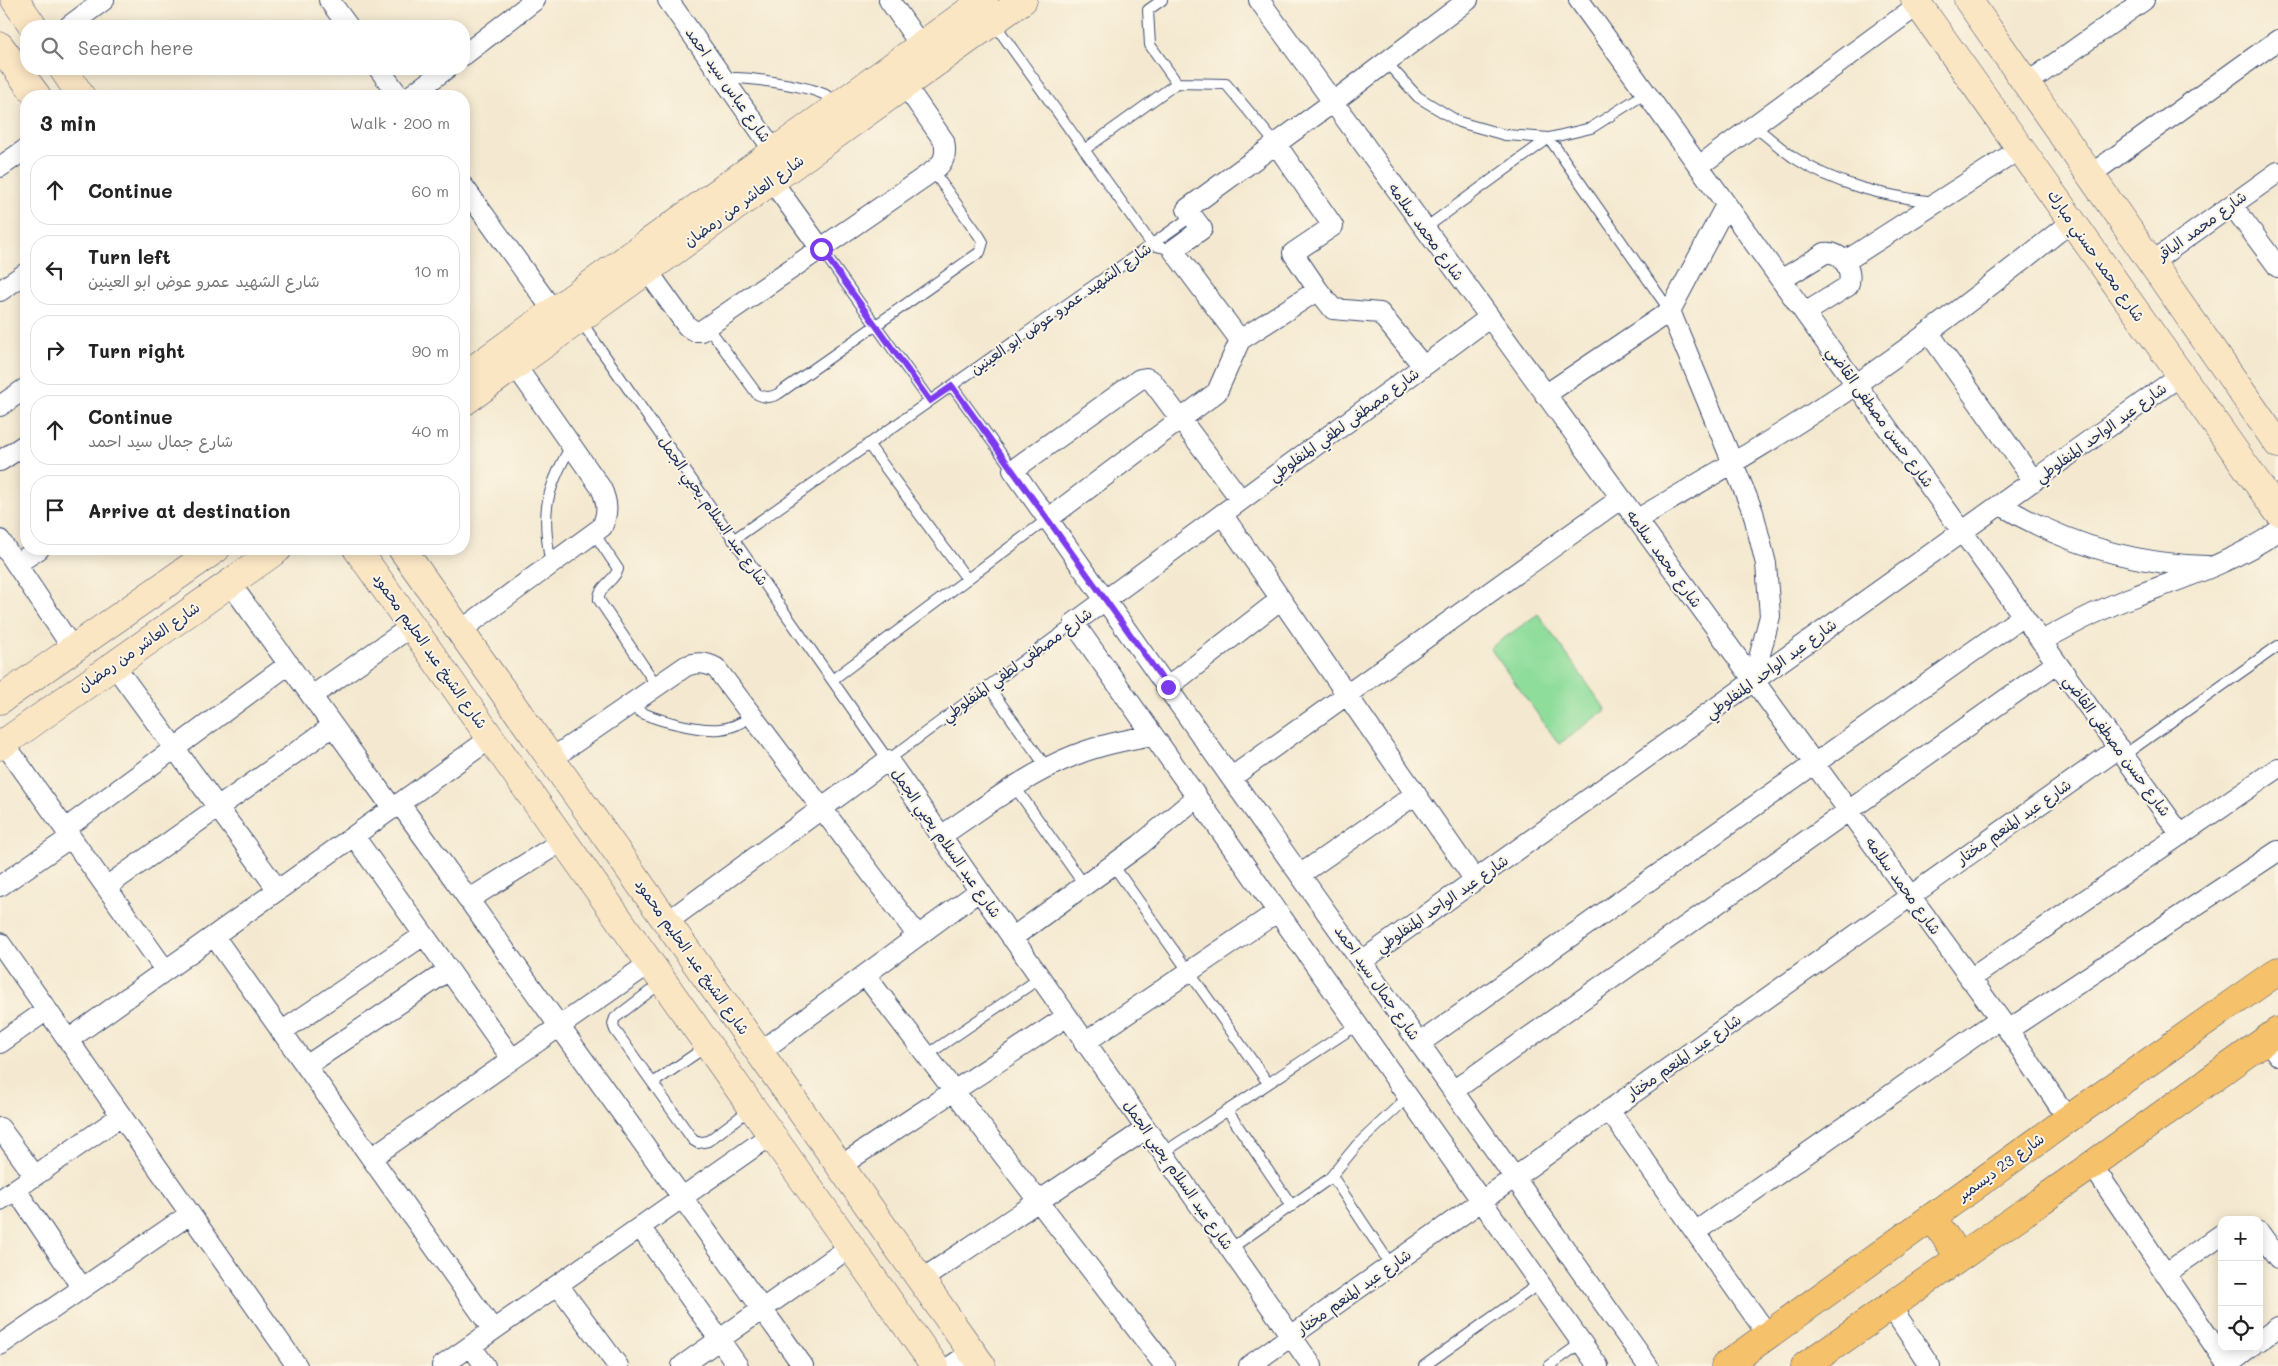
<!DOCTYPE html>
<html lang="en">
<head>
<meta charset="utf-8">
<style>
  :root { --surface:#fff; --page:#f6f6f6; --text:#222; --muted:#767676; --line:#e0e0e0 }
  body { margin:0; font-family:Mali,"Playpen Sans Arabic",sans-serif; background:var(--page); color:var(--text) }
  .controls { position:absolute; right:15px; bottom:15px; display:grid; overflow:hidden; border-radius:10px; box-shadow:0 2px 12px #0003 }
  .controls button { width:45px; height:45px; display:grid; place-items:center; padding:0; border:0; border-bottom:1px solid var(--line); background:var(--surface); color:var(--text); font:25px sans-serif }
  .stop { position:absolute; width:15px; height:15px; margin:-11px; border:4px solid #7c3aed; border-radius:50%; background:#fff }
  .stop.end { background:#7c3aed; border-color:#fff; box-shadow:0 1px 5px #0008 }
  .list { margin:0; padding:0; list-style:none }
  h2 { display:flex; justify-content:space-between; align-items:center; height:65px; margin:0; padding:0 20px; font-size:21px }
  h2 small { font-size:16px; font-weight:400; color:var(--muted) }
  .list li { display:grid; grid-template-columns:32px 1fr auto; gap:15px; align-items:center; box-sizing:border-box; height:70px; margin:0 10px 10px; padding:0 10px; border:1px solid var(--line); border-radius:20px }
  .list b { display:block; font-size:19px; white-space:nowrap }
  .list p { margin:0; font-size:16px; white-space:nowrap; color:var(--muted) }
  .list em { font-size:16px; font-style:normal; color:var(--muted) }
  .icon { flex:none; width:28px; height:28px; fill:none; stroke:currentColor; stroke-width:2; stroke-linecap:round; stroke-linejoin:round }
  .map { position:relative; flex:none; width:2278px; height:1366px; overflow:hidden }
  .search { position:absolute; background:var(--surface); box-shadow:0 2px 12px #0003; left:20px; top:20px; width:450px; height:55px; display:flex; align-items:center; gap:12px; box-sizing:border-box; padding:0 18px; border-radius:20px; color:var(--muted); font-size:19px }
  .panel { position:absolute; background:var(--surface); box-shadow:0 2px 12px #0003; left:20px; top:90px; width:450px; height:465px; border-radius:20px }
  .map>svg:first-child { display:block }
  .green { fill:#8fdd9b; stroke:#55867c }
  .lines { fill:none; stroke-linecap:round; stroke-linejoin:round }
  .lane-casing { stroke:#3c4b6f; stroke-width:12 }
  .street-casing { stroke:#3c4b6f; stroke-width:22 }
  .secondary-casing { stroke:#3c4b6f; stroke-width:29 }
  .primary-casing { stroke:#3c4b6f; stroke-width:29 }
  .lane { stroke:#fff; stroke-width:10 }
  .street { stroke:#fff; stroke-width:20 }
  .secondary { stroke:#fbe6c4; stroke-width:28 }
  .primary { stroke:#f5c16b; stroke-width:28 }
  .route { stroke:#7c3aed; stroke-width:6 }
  .labels { text-anchor:middle; stroke-width:4; stroke-linejoin:round; paint-order:stroke }
  .street-label { font-size:15px; fill:#1b2f5e; stroke:#fcf5e5 }
</style>
</head>
<body>
<div class="map">
<svg width="2278" height="1366" viewBox="0 0 2278 1366">
  <rect width="100%" height="100%" fill="#fcf5e5"/>
  <filter id="ink" filterUnits="userSpaceOnUse"><feTurbulence type="fractalNoise" baseFrequency=".02" numOctaves="2"/><feDisplacementMap in="SourceGraphic" scale="10" xChannelSelector="R" yChannelSelector="G"/><feConvolveMatrix kernelMatrix="1 2 1 2 8 2 1 2 1" color-interpolation-filters="sRGB"/></filter>
  <filter id="wash" filterUnits="userSpaceOnUse"><feTurbulence type="fractalNoise" baseFrequency=".0096" numOctaves="4" result="noise"/><feDisplacementMap in="SourceGraphic" scale="20" xChannelSelector="R" yChannelSelector="G"/><feGaussianBlur stdDeviation="1.12" result="paint"/><feColorMatrix in="noise" values="0 0 0 0 0 0 0 0 0 0 0 0 0 0 0 0 0 1.4 0 .05"/><feComposite in="paint" operator="in"/></filter>
  <g filter="url(#wash)">
    <rect width="100%" height="100%" fill="#f4e9d0"/>
    <path class="green" d="M1538 614 1606 710 1559 744 1490 648Z"/>
  </g>
  <g filter="url(#ink)">
    <g class="lines">
      <g class="lane-casing">
        <path id="lane" d="M994 23 1152 245 1173 250
          M1386 62 1418 97 1459 122 1505 135 1549 138 1591 128 1646 93
          M724 79C740 75 805 86 821 93 828 95 833 99 837 104
          M1177 83 1226 84 1276 144
          M1754 126C1767 136 1779 147 1793 157 1835 185 1885 196 1934 202
          M1084 150 1177 83 1150 45 1148 10 1162 0
          M1424 229 1549 138 1670 311
          M821 249 930 401
          M580 320 888 760 1074 623
          M708 327 757 394C765 398 770 398 778 394L980 252 983 242 980 237 933 171
          M952 386 1013 470
          M868 444 967 579
          M594 533 618 569C615 581 598 586 599 600L657 686
          M733 540 1192 216
          M551 565C541 513 545 492 571 446
          M832 680 1049 518
          M988 686 1047 768
          M630 705C645 719 699 731 720 729 732 728 742 723 752 716
          M2124 755 2278 646
          M1015 787 1085 886
          M1113 865 1268 1083
          M662 982 615 1018 613 1024 615 1030 693 1140 698 1143 708 1141 752 1108
          M927 1055 1040 978
          M653 1083 707 1046
          M1227 1110 1292 1206
          M1163 1153 1357 1025
          M1332 1176 1391 1265
          M1230 1249 1329 1179 1357 1145 1408 1097
          M1424 1366 1539 1284
          M1549 1366 1581 1343"/>
      </g>
      <g class="street-casing">
        <path id="street" d="M329 0 348 26
          M668 0 782 162
          M889 0 921 46
          M1259 0 2008 1030 2068 1119
          M1579 0 2181 835
          M69 26 104 0
          M464 55 535 0
          M379 69 399 96
          M2026 84 2144 0
          M410 96 446 69
          M1699 166 1918 5
          M0 167 26 149
          M2090 175 2278 40
          M772 181 821 249
          M464 187 554 312
          M2232 205 2278 267
          M1844 262 2020 149
          M2151 263 2278 172
          M647 270 687 326 694 331H701L933 171C944 163 947 155 944 141L905 85
          M1781 280 1825 253C1842 251 1854 270 1848 286L1805 313
          M1318 290 1333 309 1380 313 1423 366
          M0 291 26 273
          M1670 311 1753 512 1766 564 1770 616 1753 681
          M1489 318 1074 623 1598 1366
          M1929 333 2034 481
          M1240 340 1173 250 1202 229 1187 209 1332 103 1468 0
          M1545 395 1670 311 1726 205
          M0 406 26 388
          M0 461 26 444
          M1241 500 1152 381 1146 378 1140 379 1013 470 1648 1366
          M2001 505C2065 544 2132 564 2207 566
          M1222 514 1475 880
          M1049 518 1217 392 1240 340 1318 290 1293 253 1333 226 1276 144
          M1636 520C1711 476 1786 433 1858 383 1932 332 2002 277 2072 221
          M0 540 73 649
          M16 564 39 549
          M230 583 393 809
          M460 631 602 527C608 513 608 503 601 488L515 365
          M2042 641C2072 624 2102 608 2135 596 2186 577 2232 563 2278 531
          M114 665 278 890
          M1168 687 1281 599
          M312 696 412 626
          M4 743 165 970
          M551 759 686 666C697 662 705 662 716 668L918 936
          M1232 777 1620 499
          M400 804 803 1366
          M65 829 289 664
          M354 836 512 1059
          M941 836C984 807 1027 774 1075 755 1100 745 1126 740 1153 735
          M1301 874 1416 794
          M0 886 71 837
          M106 887 333 726
          M468 900 564 840
          M667 922 888 760 1312 1366
          M214 936 493 1330
          M1012 938 1140 845 1197 797
          M0 943 297 1366
          M1362 961 2181 375
          M865 975 1165 1366
          M1970 979 2278 768
          M2008 1030 2278 851
          M281 1032 424 935
          M2267 1039 2278 1055
          M68 1040 491 738
          M0 1043 47 1010
          M1084 1043 1277 912
          M1420 1043 2023 616
          M760 1052 979 891
          M306 1066 449 970
          M1453 1091 2057 663
          M1609 1110 1768 1335
          M0 1128 35 1176
          M371 1158 650 963
          M2092 1165 2228 1366
          M840 1166 1066 1017
          M16 1190 82 1288
          M0 1200 121 1116
          M640 1227 738 1366
          M1695 1232 1999 1019
          M2259 1232 2278 1258
          M2165 1274 2222 1234
          M921 1280 1146 1129
          M558 1285 618 1366
          M1890 1305 1930 1366
          M2259 1341 2278 1327
          M0 1345 190 1214
          M471 1346 485 1366
          M2228 1365 2251 1347
          M442 1366 771 1135
          M682 1366 850 1247
          M951 1366 972 1352
          M1249 1366 2119 748"/>
      </g>
      <g class="secondary-casing">
        <path id="secondary" d="M15 0 33 26
          M1915 0 2278 512
          M1968 0 2278 444
          M0 46 37 96
          M63 69 81 96
          M464 376 984 0
          M464 402 1023 0
          M357 549 935 1366
          M402 549 982 1366
          M0 700 216 549
          M0 746 278 549"/>
      </g>
      <g class="primary-casing">
        <path id="primary" d="M1932 1217 1959 1257
          M1725 1366 2068 1119 2278 971
          M1805 1366 2092 1165 2278 1031"/>
      </g>
      <use href="#lane" class="lane"/>
      <use href="#street" class="street"/>
      <use href="#secondary" class="secondary"/>
      <use href="#primary" class="primary"/>
    </g>
  </g>
  <g class="lines" filter="url(#ink)">
    <path class="route" d="M821 249 930 401 952 386 1168 687"/>
  </g>
  <g class="labels">
    <g class="street-label">
      <text transform="translate(728 85) rotate(55)" y="5">شارع عباس سيد احمد</text>
      <text transform="translate(744 201) rotate(-36)" y="5">شارع العاشر من رمضان</text>
      <text transform="translate(2202 226) rotate(-36)" y="5">شارع محمد الباقر</text>
      <text transform="translate(1426 232) rotate(54)" y="5">شارع محمد سلامه</text>
      <text transform="translate(2096 256) rotate(55)" y="5">شارع محمد حسني مبارك</text>
      <text transform="translate(1061 309) rotate(-35)" y="5">شارع الشهيد عمرو عوض ابو العينين</text>
      <text transform="translate(1880 417) rotate(54)" y="5">شارع حسن مصطفى القاضي</text>
      <text transform="translate(1344 425) rotate(-36)" y="5">شارع مصطفى لطفي المنفلوطي</text>
      <text transform="translate(2101 433) rotate(-36)" y="5">شارع عبد الواحد المنفلوطي</text>
      <text transform="translate(713 511) rotate(55)" y="5">شارع عبد السلام يحيي الجمل</text>
      <text transform="translate(1664 559) rotate(54)" y="5">شارع محمد سلامه</text>
      <text transform="translate(139 647) rotate(-35)" y="5">شارع العاشر من رمضان</text>
      <text transform="translate(430 651) rotate(55)" y="5">شارع الشيخ عبد الحليم محمود</text>
      <text transform="translate(1017 665) rotate(-36)" y="5">شارع مصطفى لطفي المنفلوطي</text>
      <text transform="translate(1771 669) rotate(-36)" y="5">شارع عبد الواحد المنفلوطي</text>
      <text transform="translate(2117 746) rotate(54)" y="5">شارع حسن مصطفى القاضي</text>
      <text transform="translate(2014 822) rotate(-35)" y="5">شارع عبد المنعم مختار</text>
      <text transform="translate(946 843) rotate(55)" y="5">شارع عبد السلام يحيي الجمل</text>
      <text transform="translate(1903 886) rotate(54)" y="5">شارع محمد سلامه</text>
      <text transform="translate(1442 904) rotate(-35)" y="5">شارع عبد الواحد المنفلوطي</text>
      <text transform="translate(692 957) rotate(55)" y="5">شارع الشيخ عبد الحليم محمود</text>
      <text transform="translate(1377 983) rotate(55)" y="5">شارع جمال سيد احمد</text>
      <text transform="translate(1684 1057) rotate(-35)" y="5">شارع عبد المنعم مختار</text>
      <text transform="translate(2001 1167) rotate(-36)" y="5">شارع 23 ديسمبر</text>
      <text transform="translate(1178 1175) rotate(55)" y="5">شارع عبد السلام يحيي الجمل</text>
      <text transform="translate(1354 1292) rotate(-35)" y="5">شارع عبد المنعم مختار</text>
    </g>
  </g>
</svg>
<div class="controls">
<button>+</button>
<button>−</button>
<button><svg class="icon" aria-label="locate" viewBox="0 0 24 24"><circle cx="12" cy="12" r="6"/><path d="M12 2v4M12 18v4M2 12h4M18 12h4"/></svg></button>
</div>
<div class="stop" style="left:821px;top:249px"></div>
<div class="stop end" style="left:1168px;top:687px"></div>
<div class="search"><svg class="icon" aria-label="search" viewBox="0 0 24 24"><circle cx="10" cy="10" r="6"/><path d="M15 15l6 6"/></svg>Search here</div>
<section class="panel">
<h2>3 min<small>Walk · 200 m</small></h2>
<ul class="list">
<li><svg class="icon" aria-label="ahead" viewBox="0 0 24 24"><path d="M12 20V5M6 11l6-6 6 6"/></svg><div><b>Continue</b></div><em>60 m</em></li>
<li><svg class="icon" aria-label="left" viewBox="0 0 24 24"><path d="M17 20v-9H6M10 6l-5 5 5 5"/></svg><div><b>Turn left</b><p>شارع الشهيد عمرو عوض ابو العينين</p></div><em>10 m</em></li>
<li><svg class="icon" aria-label="right" viewBox="0 0 24 24"><path d="M7 20v-9h11M14 6l5 5-5 5"/></svg><div><b>Turn right</b></div><em>90 m</em></li>
<li><svg class="icon" aria-label="ahead" viewBox="0 0 24 24"><path d="M12 20V5M6 11l6-6 6 6"/></svg><div><b>Continue</b><p>شارع جمال سيد احمد</p></div><em>40 m</em></li>
<li><svg class="icon" aria-label="arrive" viewBox="0 0 24 24"><path d="M6 21V4h12l-3 4 3 4H6"/></svg><div><b>Arrive at destination</b></div></li>
</ul>
</section>
</div>
</body>
</html>
